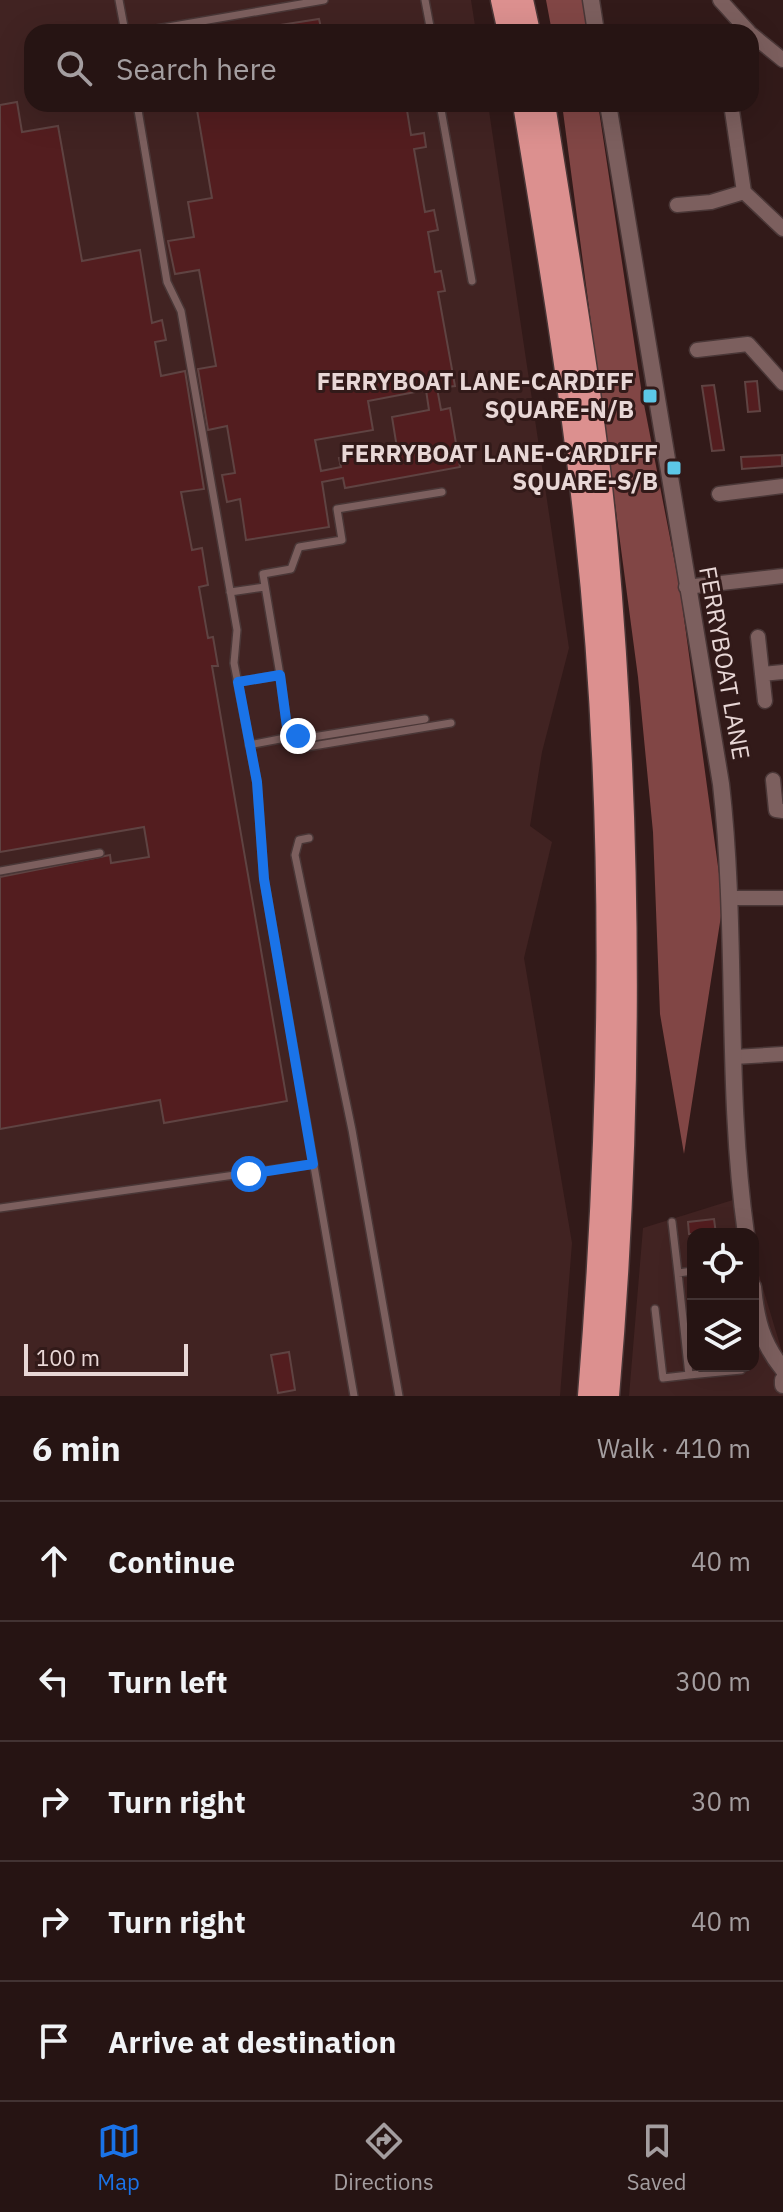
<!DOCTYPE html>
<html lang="en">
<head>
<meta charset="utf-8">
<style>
  :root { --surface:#261413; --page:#2e1d1c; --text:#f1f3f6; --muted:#a49ea0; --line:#423333; --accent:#1a73e8 }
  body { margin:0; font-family:"IBM Plex Sans",sans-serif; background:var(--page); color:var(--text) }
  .controls { position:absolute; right:24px; bottom:24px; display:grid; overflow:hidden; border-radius:16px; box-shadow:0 8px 32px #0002 }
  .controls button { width:72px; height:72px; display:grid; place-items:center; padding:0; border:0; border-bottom:2px solid var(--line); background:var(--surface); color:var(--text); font:40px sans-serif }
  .scale { position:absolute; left:24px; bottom:20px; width:164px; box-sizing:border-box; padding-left:8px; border:4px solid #e8d7d6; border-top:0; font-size:22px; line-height:28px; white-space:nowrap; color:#e8d7d6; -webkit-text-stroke:6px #321a19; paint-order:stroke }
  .stop { position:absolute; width:24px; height:24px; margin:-18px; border:6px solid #1a73e8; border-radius:50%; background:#fff }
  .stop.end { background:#1a73e8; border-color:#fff; box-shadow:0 2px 8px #0008 }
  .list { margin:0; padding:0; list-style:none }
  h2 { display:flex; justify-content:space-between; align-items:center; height:104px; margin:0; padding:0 32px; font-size:34px }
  h2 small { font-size:26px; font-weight:400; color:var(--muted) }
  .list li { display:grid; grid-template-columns:52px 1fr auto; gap:24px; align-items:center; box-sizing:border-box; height:120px; padding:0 32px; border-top:2px solid var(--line) }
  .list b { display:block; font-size:30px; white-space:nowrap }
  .list em { font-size:26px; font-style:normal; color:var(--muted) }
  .icon { flex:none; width:44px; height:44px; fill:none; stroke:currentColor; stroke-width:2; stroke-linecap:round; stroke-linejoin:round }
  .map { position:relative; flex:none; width:783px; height:1396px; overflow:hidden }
  .search { position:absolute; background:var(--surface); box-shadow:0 8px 32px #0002; left:24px; right:24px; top:24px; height:88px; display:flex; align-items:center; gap:20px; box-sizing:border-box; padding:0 28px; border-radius:24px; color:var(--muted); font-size:30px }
  .sheet { height:704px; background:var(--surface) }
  nav { display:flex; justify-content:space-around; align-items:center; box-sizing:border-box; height:112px; border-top:2px solid var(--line); background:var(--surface); font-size:22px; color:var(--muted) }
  nav a { display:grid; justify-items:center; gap:4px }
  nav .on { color:var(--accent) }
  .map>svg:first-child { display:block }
  .built { fill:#412322 }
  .forest { fill:#814645 }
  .building { fill:#531d1f; stroke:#5f4342; stroke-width:2; fill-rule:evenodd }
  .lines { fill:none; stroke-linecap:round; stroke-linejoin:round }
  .service-casing { stroke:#4a3737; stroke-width:10 }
  .minor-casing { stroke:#4a3737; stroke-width:17 }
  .tertiary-casing { stroke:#4a3737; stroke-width:19 }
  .trunk-casing { stroke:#4a3737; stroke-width:25 }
  .service { stroke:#7c5f5e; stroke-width:7 }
  .minor { stroke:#7c5f5e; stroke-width:14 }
  .tertiary { stroke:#7c5f5e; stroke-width:16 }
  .trunk { stroke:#dc908f; stroke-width:22 }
  .route { stroke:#1a73e8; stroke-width:10 }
  .poi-dot { fill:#5cc7e7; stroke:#321a19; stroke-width:3 }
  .labels { text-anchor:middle; stroke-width:6; stroke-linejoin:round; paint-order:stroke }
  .poi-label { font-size:24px; font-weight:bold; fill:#e8d7d6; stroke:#321a19; text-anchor:end }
  .street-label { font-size:24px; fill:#e8d7d6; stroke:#321a19 }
</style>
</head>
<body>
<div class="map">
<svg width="783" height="1396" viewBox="0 0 783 1396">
  <rect width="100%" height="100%" fill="#321a19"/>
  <path class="built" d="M0 0H471L476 32H32V104H488L569 648 542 752 530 826 552 842 524 958 572 1243 560 1396H0Z
    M736 1199 747 1234H693V1366H753V1255L783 1355V1396H629L643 1228Z"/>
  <path class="forest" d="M546 0H583L588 32H552Z
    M562 104H598L642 394 680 589 723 903 684 1154 660 1014 653 832 638 677Z"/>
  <path class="building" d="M319 19 322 32H268L267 27Z
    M17 102 22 132 58 126 82 261 140 250 152 323 162 320 166 340 155 342 161 376 185 371 204 489 181 492 192 550 202 548 208 585 199 587 208 638 213 637 218 666H212L287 1101 164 1123 160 1100 0 1129V877L110 855 111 863 149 857 144 827 0 852V105Z
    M196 104H317L318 110 352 104H406L411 135 424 133 426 147 414 149 425 212 434 210 438 230 428 232 435 272 441 271 445 291 438 292 455 386 437 388 441 410 450 408 460 467 345 488 343 478 322 482 329 527 246 540 240 499 227 502 222 475 235 473 227 426 208 430 198 369 216 366 199 270 175 274 168 241 194 237 188 202 212 198ZM426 390 429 410 392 417 397 448 339 458 341 467 321 471 315 440 373 430 368 401Z
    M757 381 760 411 748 412 745 382Z
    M714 385 724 450 712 451 702 386Z
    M782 455V466L742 469 741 457Z
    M714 1219 716 1234H689L688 1222Z
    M289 1352 295 1390 278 1393 271 1355Z"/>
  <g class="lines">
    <g class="service-casing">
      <path id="service" d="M119 0 125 32
        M425 0 431 32
        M139 32 324 0
        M137 104 167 282 181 311 237 630 234 663 257 782 264 879 354 1396
        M440 104 472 281
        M230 592 265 587
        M280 675 287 727 298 736 313 737 425 719
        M238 682 280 675 263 574 291 569 299 547 342 540 337 509 442 492
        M249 745 280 739 307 747 451 723
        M309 838 299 840 295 855 352 1130 399 1396
        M0 871 100 853
        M0 1208 313 1164
        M672 1222 678 1273
        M693 1271 678 1273 689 1375 741 1370V1366
        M655 1309 663 1378 689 1375"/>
    </g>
    <g class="minor-casing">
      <path id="minor" d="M720 0 749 32
        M751 34 783 60
        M731 104 744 192 783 229
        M677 205 711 202 744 192
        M697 350 748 344 783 383
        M719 494 783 486
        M686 587 783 576
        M758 637 765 701
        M762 674 783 672
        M773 780 776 810 783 811
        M731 898H783
        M734 1057 783 1054"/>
    </g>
    <g class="tertiary-casing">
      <path id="tertiary" d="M591 0 596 32
        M608 104 721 784C738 934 725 1085 746 1234
        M753 1287C756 1319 762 1344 783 1369
        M783 1380V1385"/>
    </g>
    <g class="trunk-casing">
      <path id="trunk" d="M502 0 509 32
        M522 0 529 32
        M524 104C547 245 571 387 586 530 617 816 612 1109 589 1396
        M544 104C566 248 593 392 606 536 631 822 633 1110 608 1396"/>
    </g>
    <use href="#service" class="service"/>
    <use href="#minor" class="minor"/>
    <use href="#tertiary" class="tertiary"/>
    <use href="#trunk" class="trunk"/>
  </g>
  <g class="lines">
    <path class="route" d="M249 1174 313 1164 264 879 257 782 238 682 280 675 287 727 298 736"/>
  </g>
  <g class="poi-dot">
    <rect x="642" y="388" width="16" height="16" rx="4"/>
    <rect x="666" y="460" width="16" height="16" rx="4"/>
  </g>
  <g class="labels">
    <g class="poi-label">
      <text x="634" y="390">FERRYBOAT LANE-CARDIFF<tspan x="634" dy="28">SQUARE-N/B</tspan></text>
      <text x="658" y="462">FERRYBOAT LANE-CARDIFF<tspan x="658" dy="28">SQUARE-S/B</tspan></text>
    </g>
    <g class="street-label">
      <text transform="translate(724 663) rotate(80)" y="8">FERRYBOAT LANE</text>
    </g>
  </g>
</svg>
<div class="controls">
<button><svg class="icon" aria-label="locate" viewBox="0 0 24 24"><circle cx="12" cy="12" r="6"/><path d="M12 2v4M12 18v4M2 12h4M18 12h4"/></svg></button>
<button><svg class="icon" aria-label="layers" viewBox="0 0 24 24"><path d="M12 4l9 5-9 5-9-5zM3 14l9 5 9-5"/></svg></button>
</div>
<div class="scale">100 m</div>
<div class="stop" style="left:249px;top:1174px"></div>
<div class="stop end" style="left:298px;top:736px"></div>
<div class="search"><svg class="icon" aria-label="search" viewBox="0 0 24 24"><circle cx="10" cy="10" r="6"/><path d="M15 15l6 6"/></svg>Search here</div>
</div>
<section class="sheet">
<h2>6 min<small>Walk · 410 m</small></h2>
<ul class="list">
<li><svg class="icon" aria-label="ahead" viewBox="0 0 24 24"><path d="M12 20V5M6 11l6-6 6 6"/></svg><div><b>Continue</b></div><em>40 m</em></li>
<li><svg class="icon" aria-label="left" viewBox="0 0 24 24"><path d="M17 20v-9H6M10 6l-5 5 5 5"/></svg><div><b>Turn left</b></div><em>300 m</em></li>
<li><svg class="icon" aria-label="right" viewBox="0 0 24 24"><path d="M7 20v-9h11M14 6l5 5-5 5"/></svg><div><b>Turn right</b></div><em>30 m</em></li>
<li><svg class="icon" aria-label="right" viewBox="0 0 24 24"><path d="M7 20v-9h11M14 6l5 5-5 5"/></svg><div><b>Turn right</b></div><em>40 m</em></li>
<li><svg class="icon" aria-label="arrive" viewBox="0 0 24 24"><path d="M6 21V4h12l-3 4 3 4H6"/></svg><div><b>Arrive at destination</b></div></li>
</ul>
</section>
<nav>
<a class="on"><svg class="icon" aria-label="map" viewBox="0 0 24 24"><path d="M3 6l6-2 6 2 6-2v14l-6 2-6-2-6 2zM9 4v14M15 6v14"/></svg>Map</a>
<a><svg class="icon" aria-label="directions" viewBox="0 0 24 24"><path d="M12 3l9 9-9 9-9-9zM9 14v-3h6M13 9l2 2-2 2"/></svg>Directions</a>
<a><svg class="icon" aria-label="saved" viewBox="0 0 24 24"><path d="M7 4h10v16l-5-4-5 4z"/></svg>Saved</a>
</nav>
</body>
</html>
